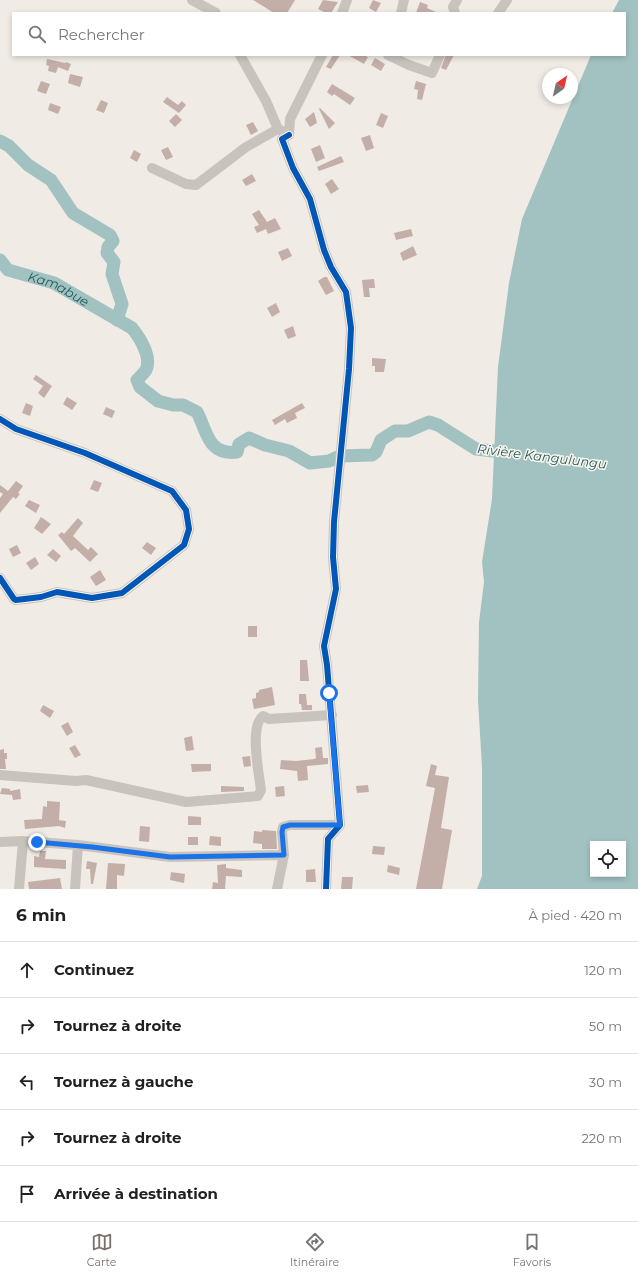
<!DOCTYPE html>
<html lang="fr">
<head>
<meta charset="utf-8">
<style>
  :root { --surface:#fff; --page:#f2f2f2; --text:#202124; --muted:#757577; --line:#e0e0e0; --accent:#7a716c }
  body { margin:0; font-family:Montserrat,sans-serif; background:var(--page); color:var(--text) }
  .controls { position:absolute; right:12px; bottom:12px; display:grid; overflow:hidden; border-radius:0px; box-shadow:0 2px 6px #0003 }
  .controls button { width:36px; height:36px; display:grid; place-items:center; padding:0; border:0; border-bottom:1px solid var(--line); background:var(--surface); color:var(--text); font:20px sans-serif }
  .compass { position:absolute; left:542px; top:68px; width:36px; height:36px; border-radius:50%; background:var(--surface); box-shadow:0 2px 6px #0003; rotate:34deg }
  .stop { position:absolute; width:12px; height:12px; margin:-9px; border:3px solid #1a73e8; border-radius:50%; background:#fff }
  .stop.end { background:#1a73e8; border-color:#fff; box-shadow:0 1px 4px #0008 }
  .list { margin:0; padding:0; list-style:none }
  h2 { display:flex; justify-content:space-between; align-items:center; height:52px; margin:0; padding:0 16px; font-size:17px }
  h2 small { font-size:13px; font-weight:400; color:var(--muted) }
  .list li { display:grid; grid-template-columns:26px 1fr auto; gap:12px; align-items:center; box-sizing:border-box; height:56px; padding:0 16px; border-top:1px solid var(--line) }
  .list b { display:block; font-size:15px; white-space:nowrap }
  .list em { font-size:13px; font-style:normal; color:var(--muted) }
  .icon { flex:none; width:22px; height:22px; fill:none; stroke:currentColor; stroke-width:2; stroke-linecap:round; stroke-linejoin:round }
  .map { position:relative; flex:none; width:638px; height:889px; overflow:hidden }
  .search { position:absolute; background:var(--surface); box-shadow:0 2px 6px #0003; left:12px; right:12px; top:12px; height:44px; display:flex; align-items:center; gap:10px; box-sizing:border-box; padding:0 14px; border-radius:0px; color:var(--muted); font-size:15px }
  .sheet { height:332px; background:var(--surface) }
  nav { display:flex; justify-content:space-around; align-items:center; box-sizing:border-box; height:56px; border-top:1px solid var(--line); background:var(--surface); font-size:11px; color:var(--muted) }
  nav a { display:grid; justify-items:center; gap:2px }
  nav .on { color:var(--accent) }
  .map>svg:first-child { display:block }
  .water { fill:#a1c2c1; fill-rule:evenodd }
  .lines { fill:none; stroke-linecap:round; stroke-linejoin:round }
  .river { stroke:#a1c2c1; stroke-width:13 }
  .building { fill:#c3afa7 }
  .minor { stroke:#c9c3be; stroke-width:10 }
  .cycleway-casing { stroke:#fbf5ee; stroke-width:8 }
  .cycleway { stroke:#0057b8; stroke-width:6 }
  .route { stroke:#1a73e8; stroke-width:5 }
  .labels { text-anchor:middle; stroke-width:3; stroke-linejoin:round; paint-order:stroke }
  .water-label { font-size:13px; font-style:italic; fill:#1f5a5e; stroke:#fbf5ee }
</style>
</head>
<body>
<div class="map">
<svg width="638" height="889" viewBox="0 0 638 889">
  <rect width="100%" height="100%" fill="#f0ebe5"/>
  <path class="water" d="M619 0H638V889H477L482 876V767L478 700 479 622 484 582 482 562 492 499 498 367 509 283 522 219 591 55H625V13H612ZM593 844H623V874H593Z"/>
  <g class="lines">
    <g class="river">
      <path d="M0 141 9 146 28 165 51 180 73 213 110 235 113 241 108 247 107 253 114 262 112 274 122 304 117 320"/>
      <path id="s1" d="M0 260 8 270 54 283 132 328C140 338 152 357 146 370 144 373 140 377 137 380L140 387 158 401 173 405H183L197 412C207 431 208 456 237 452L239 444 249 438 265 445 289 451 310 463 329 461 340 456 372 455 376 452 381 440 395 431H408L429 422 438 425 476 449 510 453"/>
    </g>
  </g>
  <path class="building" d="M253 0H295L287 13H274Z
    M323 0 338 2 331 13H326L318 9Z
    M373 0 381 3 376 12 369 8Z
    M420 2 428 5 427 8 438 13H416Z
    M333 55H340L331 69 326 67Z
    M348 55H364L368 57 364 64Z
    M446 55H454L446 70 441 68Z
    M375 58 385 64 381 71 371 65Z
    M47 59 65 63 66 62 71 64 68 71 58 67 56 73 48 71 49 66 46 65Z
    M70 74 83 77 80 87 68 83Z
    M41 81 50 84 46 94 37 91Z
    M416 81 426 84 422 100 417 99 418 90 414 89Z
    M332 84 355 98 350 105 334 94 332 96 327 92Z
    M167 97 178 105 182 101 186 105 179 113 163 102Z
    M101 100 108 103 104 113 96 110Z
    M50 103 61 107 58 114 48 110Z
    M320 108 335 123 329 129 319 109Z
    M314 112 317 123 310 127 305 119Z
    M381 113 388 116 383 128 376 125Z
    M176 114 182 120 175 127 169 121Z
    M253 122 258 131 251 135 246 125Z
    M370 135 374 148 366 151 361 138Z
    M320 145 325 158 316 162 311 149Z
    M168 147 173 157 166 160 161 150Z
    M134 150 141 154 137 162 130 158Z
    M341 156 344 162 319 171 317 167Z
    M252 174 256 181 246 186 242 180Z
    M332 179 339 189 331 194 325 184Z
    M259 210 267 222 275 218 281 229 268 234 266 229 257 233 254 227 259 225 252 214Z
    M411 229 413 236 396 240 394 233Z
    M413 246 417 255 403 261 400 253Z
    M288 248 292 256 282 261 278 252Z
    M324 277H327L334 291 326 295 318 281Z
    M374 279 375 288H369L370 297H364L362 280Z
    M276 303 280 312 272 317 267 308Z
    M293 326 296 336 288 339 284 330Z
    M372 358 386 359 384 372H375V366H372Z
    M36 375 52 386 44 398 38 393 43 386 33 379Z
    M67 397 77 403 72 410 63 404Z
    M26 403 33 406 30 416 22 413Z
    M302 403 305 408 295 413 297 418 287 423 285 419 275 425 272 420Z
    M106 407 115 411 112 418 103 414Z
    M94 480 102 483 98 492 90 489Z
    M16 481 23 486 18 493 20 494 16 499 13 497 0 513V498L3 494 0 492V485L8 491Z
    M29 500 40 505 36 513 25 506Z
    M41 517 51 524 42 534 34 528Z
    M78 518 83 523 73 536 88 550 91 547 98 554 90 562 75 548 71 551 58 535 62 532 64 534Z
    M147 542 156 548 151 555 142 548Z
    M17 545 21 553 13 557 9 549Z
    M53 549 61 556 56 562 47 555Z
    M35 557 39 564 31 570 26 563Z
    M100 570 106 580 96 586 90 577Z
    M248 626H257V637H248Z
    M300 660H307L309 681H300Z
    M272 687 275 705 254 709 252 699 256 698V693L259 692V690Z
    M299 694H306L307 705H312V710H302L301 704H299Z
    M43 705 54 711 50 718 40 711Z
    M68 722 73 732 67 736 61 726Z
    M192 736 194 750 186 751 184 738Z
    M75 745 81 755 75 758 69 748Z
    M322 747 323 758H328V764L307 766 308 780 298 781 297 771 280 769 281 760 296 761 314 759 316 758 315 748Z
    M4 749V753H7V759H5L6 769H0V750Z
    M250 756 251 766 244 767 242 757Z
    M191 764H211V771L192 772Z
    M431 764 437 766 435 775 449 777 441 828 452 830 442 889H416L435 788 426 786Z
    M368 785 369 792 357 793 356 786Z
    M221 786 244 787V791L221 792Z
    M284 786 285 796 276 797 275 787Z
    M2 788 10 789V791L20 789 21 799 13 800 12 795 0 794Z
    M47 801 60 802 59 820 66 821 65 828 59 826 25 829 24 820 42 819 43 806 47 807Z
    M188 816 201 817V825H188Z
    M140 826 150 827 149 842 139 841Z
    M262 830 276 831 277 849H262V844L253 843 254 831 262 832Z
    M210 836 221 837V846L209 845Z
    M188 837H198V845H188Z
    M373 846 385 847 384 855 372 854Z
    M40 851H46L45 859 66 860V869L34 867V856L39 857Z
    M87 861 97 863 93 884H91L90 869H86Z
    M108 863 125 864 124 876 117 875V889H106Z
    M226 864V868L242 870V877L226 876 225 889H212L213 882 218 883 217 865Z
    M388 865 400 868 399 875 387 872Z
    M315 869 316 882H306V870Z
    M171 872 185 874 184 883 170 880Z
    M342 877H353L352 889H341Z
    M60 878 62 889H29L28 882Z"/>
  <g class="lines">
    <path class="minor" d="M192 0 216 13
      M342 13 347 0
      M401 13 404 0
      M455 13 453 7 457 0
      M498 13 507 0
      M240 55 266 101 278 129 284 132
      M388 55 409 65 432 73 440 55
      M289 135 282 139 293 168 310 199 324 250 331 267 346 292 351 328 349 369 334 522 333 557 336 589 324 646 327 665 340 825 328 839 326 889
      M289 135 290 119 322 55
      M152 168 186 184 196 185 246 147 278 129
      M0 419 16 429 85 453 172 491 186 510 189 529 184 545 122 593 92 598 57 592 41 597 16 600 14 599 0 578
      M0 775 76 781 86 780 186 802 258 796 261 790C259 774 249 726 263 716L269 719 332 715
      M0 842 23 841 78 845 170 857 284 855
      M19 889 23 841
      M75 889 78 845
      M277 889 284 855 282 832 283 827 290 825H340"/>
    <g class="cycleway-casing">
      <path id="cycleway" d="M289 135 282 139 293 168 310 199 324 250 331 267 346 292 351 328 349 369 334 522 333 557 336 589 324 646 327 665 340 825 328 839 326 889
        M0 419 16 429 85 453 172 491 186 510 189 529 184 545 122 593 92 598 57 592 41 597 16 600 14 599 0 578"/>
    </g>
    <use href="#cycleway" class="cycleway"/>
  </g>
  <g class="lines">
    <path class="route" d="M37 842 92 847 170 857 284 855 282 832 283 827 290 825H340L329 693"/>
  </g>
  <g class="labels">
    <g class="water-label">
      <text dy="5" stroke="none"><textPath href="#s1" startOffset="67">Kamabue</textPath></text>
      <text transform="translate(542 456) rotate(7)" y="5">Rivière Kangulungu</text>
    </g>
  </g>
</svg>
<div class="controls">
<button><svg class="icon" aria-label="locate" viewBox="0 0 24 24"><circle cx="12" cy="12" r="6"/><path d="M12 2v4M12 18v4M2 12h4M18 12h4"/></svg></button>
</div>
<svg class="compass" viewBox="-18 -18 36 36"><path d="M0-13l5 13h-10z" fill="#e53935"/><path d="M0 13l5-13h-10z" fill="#757577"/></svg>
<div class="stop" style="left:329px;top:693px"></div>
<div class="stop end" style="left:37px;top:842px"></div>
<div class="search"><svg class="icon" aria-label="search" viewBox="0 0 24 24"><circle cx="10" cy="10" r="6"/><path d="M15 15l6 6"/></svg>Rechercher</div>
</div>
<section class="sheet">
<h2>6 min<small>À pied · 420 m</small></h2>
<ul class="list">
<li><svg class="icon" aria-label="ahead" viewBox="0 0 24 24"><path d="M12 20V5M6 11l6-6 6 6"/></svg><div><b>Continuez</b></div><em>120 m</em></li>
<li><svg class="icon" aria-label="right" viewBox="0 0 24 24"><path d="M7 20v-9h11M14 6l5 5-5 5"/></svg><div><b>Tournez à droite</b></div><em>50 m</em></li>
<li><svg class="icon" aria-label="left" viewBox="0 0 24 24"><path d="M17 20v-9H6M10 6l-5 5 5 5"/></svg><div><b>Tournez à gauche</b></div><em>30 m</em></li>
<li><svg class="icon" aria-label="right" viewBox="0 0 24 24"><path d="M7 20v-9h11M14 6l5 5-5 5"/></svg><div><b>Tournez à droite</b></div><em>220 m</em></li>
<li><svg class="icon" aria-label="arrive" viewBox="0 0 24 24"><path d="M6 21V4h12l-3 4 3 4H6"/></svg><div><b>Arrivée à destination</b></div></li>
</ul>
</section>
<nav>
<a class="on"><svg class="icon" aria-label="map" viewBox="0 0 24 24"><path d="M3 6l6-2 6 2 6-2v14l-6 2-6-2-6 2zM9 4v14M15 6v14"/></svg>Carte</a>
<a><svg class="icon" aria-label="directions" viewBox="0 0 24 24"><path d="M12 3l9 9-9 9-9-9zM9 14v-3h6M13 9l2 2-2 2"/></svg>Itinéraire</a>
<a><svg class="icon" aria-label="saved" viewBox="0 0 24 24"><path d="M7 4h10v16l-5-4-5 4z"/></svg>Favoris</a>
</nav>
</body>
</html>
